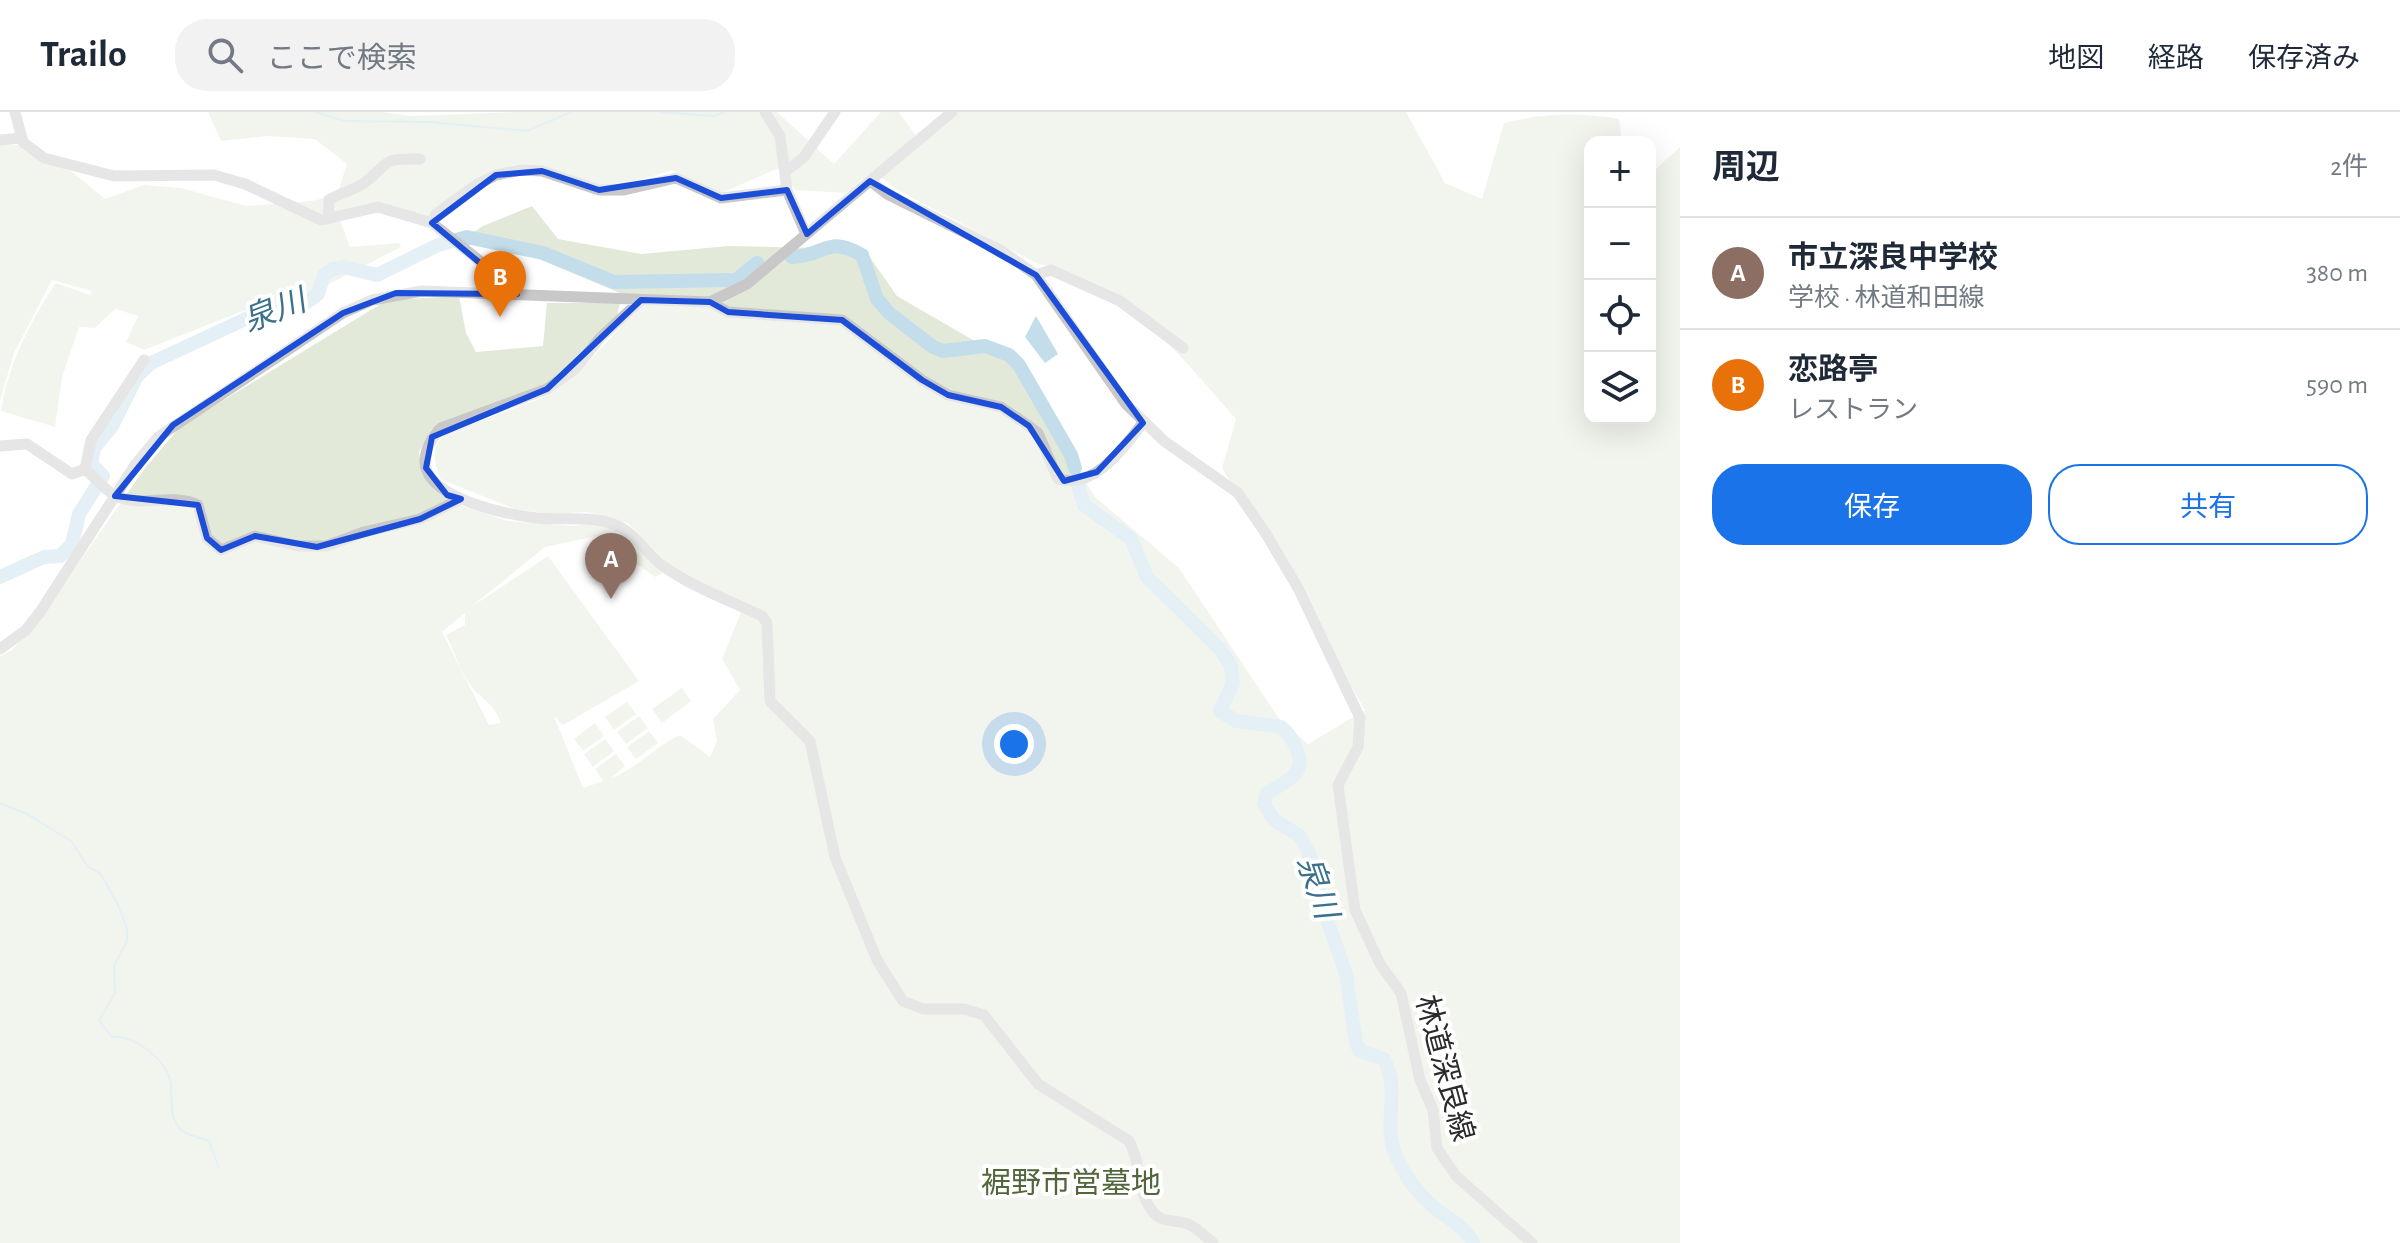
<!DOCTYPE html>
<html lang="ja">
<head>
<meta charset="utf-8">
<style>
  :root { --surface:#fff; --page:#f2f2f3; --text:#1f2937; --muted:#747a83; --line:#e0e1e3; --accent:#1a73e8 }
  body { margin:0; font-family:"Alegreya Sans","Noto Sans JP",sans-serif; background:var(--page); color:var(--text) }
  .controls { position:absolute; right:24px; top:24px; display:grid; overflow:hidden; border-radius:16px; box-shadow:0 8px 32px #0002 }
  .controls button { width:72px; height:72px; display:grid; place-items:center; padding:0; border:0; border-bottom:2px solid var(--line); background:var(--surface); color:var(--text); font:40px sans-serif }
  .you { position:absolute; left:1014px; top:632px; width:28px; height:28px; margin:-20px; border:6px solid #fff; border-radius:50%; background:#1a73e8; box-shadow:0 0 0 12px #1a73e833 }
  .badge { display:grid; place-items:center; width:52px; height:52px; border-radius:50%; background:var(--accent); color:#fff; font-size:26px; font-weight:700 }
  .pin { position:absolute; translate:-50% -66px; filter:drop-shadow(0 2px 4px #0008) }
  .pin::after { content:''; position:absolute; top:42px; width:28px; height:24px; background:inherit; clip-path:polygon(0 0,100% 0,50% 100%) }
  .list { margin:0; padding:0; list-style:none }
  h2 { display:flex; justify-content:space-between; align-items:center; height:104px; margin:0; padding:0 32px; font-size:34px }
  h2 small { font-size:26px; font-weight:400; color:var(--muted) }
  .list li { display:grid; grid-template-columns:52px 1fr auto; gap:24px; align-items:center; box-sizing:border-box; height:112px; padding:0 32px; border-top:2px solid var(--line) }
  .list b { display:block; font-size:30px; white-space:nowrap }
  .list p { margin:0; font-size:26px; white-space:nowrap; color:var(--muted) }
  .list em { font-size:26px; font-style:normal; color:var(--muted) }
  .actions { display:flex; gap:16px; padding:24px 32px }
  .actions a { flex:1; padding:18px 0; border:2px solid var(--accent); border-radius:32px; text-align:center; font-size:28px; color:var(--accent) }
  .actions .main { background:var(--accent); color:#fff }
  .icon { flex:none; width:44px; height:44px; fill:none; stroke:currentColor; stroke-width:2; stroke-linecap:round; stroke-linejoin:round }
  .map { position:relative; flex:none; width:1680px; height:1131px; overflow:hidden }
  header { display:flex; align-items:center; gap:48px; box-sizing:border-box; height:112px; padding:0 40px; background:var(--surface); border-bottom:2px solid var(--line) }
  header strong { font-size:38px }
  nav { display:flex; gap:44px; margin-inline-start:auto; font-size:28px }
  .search { width:560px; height:72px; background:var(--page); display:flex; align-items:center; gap:20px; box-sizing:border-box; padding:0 28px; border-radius:32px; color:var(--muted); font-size:30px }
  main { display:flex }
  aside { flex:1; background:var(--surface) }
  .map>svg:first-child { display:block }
  .green { fill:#e3e9d8; fill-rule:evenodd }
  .water { fill:#c4ddea }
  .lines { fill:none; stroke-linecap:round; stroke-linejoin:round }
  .stream { stroke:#c4ddea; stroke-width:2 }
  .river { stroke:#c4ddea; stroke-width:14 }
  .minor { stroke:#c8c8c8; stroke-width:11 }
  .marked { fill:none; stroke:#1d4ed8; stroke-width:6; stroke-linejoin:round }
  .labels { text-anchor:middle; stroke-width:8; stroke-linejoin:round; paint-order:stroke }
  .street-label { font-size:30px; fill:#2b2b2b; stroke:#fff }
  .park-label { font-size:30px; fill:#51663a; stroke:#fff }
  .water-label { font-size:32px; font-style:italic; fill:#3c718b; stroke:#fff }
</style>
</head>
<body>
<header>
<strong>Trailo</strong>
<div class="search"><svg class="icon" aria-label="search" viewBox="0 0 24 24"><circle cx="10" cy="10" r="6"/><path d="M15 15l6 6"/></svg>ここで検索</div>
<nav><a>地図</a><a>経路</a><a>保存済み</a></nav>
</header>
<main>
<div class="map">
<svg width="1680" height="1131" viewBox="0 0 1680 1131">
  <rect width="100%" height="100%" fill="#fff"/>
  <path class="green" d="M208 0H382L412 4 515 0H777L834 52 881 0H899L919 28 945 0H1406L1445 71 1482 87 1504 11C1542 1 1582 0 1619 7L1622 30H1590V306H1650V62L1680 35V1131H0V544L12 538 38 509 145 356 180 315 387 188 459 184 466 221 476 240 543 234 547 191H620L617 204 565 258 543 275 452 306 431 318 419 340 422 363 456 392 508 409 574 414 592 411 619 419 663 461 655 465 597 424 545 435 471 495 548 444 639 569 563 613 554 604 583 676 603 669 595 657 616 642 625 654 611 666C638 656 654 635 680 623L710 645 717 629 713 607 740 578 722 547 743 495 675 459 628 411 588 400 551 402 515 397 440 367C434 349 431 337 444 322L542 286 578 261 636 198 627 184 532 144 479 132 466 125 483 114 532 94 558 127 641 142 729 134 864 137 897 184 1011 250 1095 385 1179 456 1280 608 1308 632 1365 598 1222 356 1236 307C1186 250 1118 164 1038 152L894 76 874 58 846 81 795 78 779 56 719 82 672 58 622 74 596 73 513 53 433 107 375 95 339 105 350 135 399 131 401 135 298 188 243 199 144 238 126 230 138 204 115 197 95 216 79 215 62 265 55 315 1 299C7 255 31 208 56 171L90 183 92 179 52 168 14 241 0 289V33H24L71 59 105 87 144 73 181 76 246 94 312 89 337 83 347 52 315 27 267 24 221 29ZM465 501V513L446 523C455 541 462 566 477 581 488 591 495 595 501 611L489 613 442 520Z
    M682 576 691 589 662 611 652 597Z
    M627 590 636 602 614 618 605 605Z
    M639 604 648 616 626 632 617 620Z
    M595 611 604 624 583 639 574 627Z
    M649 619 658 631 636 647 627 635Z
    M605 627 614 639 593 655 584 642Z"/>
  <path class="water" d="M1036 204 1058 242 1045 251 1025 225Z"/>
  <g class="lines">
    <path class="stream" d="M316 0 344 9 429 10 527 19 571 0
      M660 0 714 4 724 0
      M0 691 27 702 71 729 88 755 100 761 118 793 127 816V829L114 854 115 881 99 909 112 925C133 922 165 947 170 968 174 985 167 1001 180 1017 187 1024 200 1025 209 1029L219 1056"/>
    <path class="river" d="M792 145C828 143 826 123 862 143L877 187 889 201 933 235 943 239 985 234 1009 243 1019 253 1071 343 1075 356
      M1078 373 1084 393 1131 427 1147 465 1221 538 1231 554 1233 571 1220 599 1236 609 1281 615C1292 624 1307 649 1295 662 1288 670 1276 676 1267 681L1264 692 1274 708 1300 724 1310 743 1324 799 1346 862 1356 931 1360 939 1384 947C1401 980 1382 1011 1396 1044 1405 1064 1420 1084 1437 1098 1451 1108 1465 1115 1473 1131
      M0 465 44 445 60 444 72 432 79 402 103 364 91 352 94 336 112 314 137 264 151 251 250 205 300 195 318 182 324 163 332 157 344 155 377 163 438 133 467 125 543 141 614 170 736 168 757 151"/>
    <path class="minor" d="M15 0 23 30 44 46 114 64 214 63 245 72 321 108 378 95 432 111 490 157 497 181
      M765 0 780 24 787 78 806 122
      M0 28 21 26
      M786 59 804 45 835 0
      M870 69 887 82 1002 139 1036 163 1126 292 1164 329 1238 381 1266 422 1298 476 1360 606 1358 635 1338 673 1355 798 1380 852 1401 881 1420 968 1433 998 1437 1036 1456 1064 1532 1131
      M328 107 329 88C340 81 354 78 364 71 392 50 380 46 420 47
      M432 111 436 102 476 73 496 63 521 58 542 59 599 78H624L676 66 721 86 787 78
      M1036 163 1051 158 1120 189 1183 236
      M641 188 600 226 575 257 547 277 441 316C432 325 426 335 425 348 423 386 508 403 537 406 565 409 597 402 622 416 637 424 648 443 663 454 692 475 729 488 762 504L767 511 770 589 810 629 835 745 877 848 903 889 923 897H964L984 903 1038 972 1129 1029C1142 1051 1136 1079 1153 1100 1163 1112 1175 1107 1188 1112 1197 1116 1205 1124 1213 1131
      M710 190 728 200 842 208 922 268 948 283 1001 295 1029 314 1038 321 1058 367C1095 378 1124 335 1143 311
      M0 334 27 332 72 362 85 357
      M85 357C94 365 104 377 114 383 140 397 172 380 198 393L207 426 221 438 255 424 298 434H326L364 420 420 407 461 387
      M85 357 91 328 144 248
      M0 537 26 518 40 500 135 353 158 325 343 201 372 188 422 179 710 190 747 172 952 0"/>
  </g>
  <path d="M0 0H1680V1131H0ZM542 59 599 78 676 66 721 86 787 78 807 122 870 69 1036 163 1143 311 1097 360 1064 369 1029 314 1001 295 948 283 922 268 842 208 728 200 710 190 641 188 547 277 432 325 426 356 447 383 461 387 420 407 317 435 255 424 221 438 207 426 198 393 115 384 173 313 343 201 396 181 517 182 432 111 496 63Z" fill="#fff" fill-opacity=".55" fill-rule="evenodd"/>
  <path class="marked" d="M542 59 599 78 676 66 721 86 787 78 807 122 870 69 1036 163 1143 311 1097 360 1064 369 1029 314 1001 295 948 283 922 268 842 208 728 200 710 190 641 188 547 277 432 325 426 356 447 383 461 387 420 407 317 435 255 424 221 438 207 426 198 393 115 384 173 313 343 201 396 181 517 182 432 111 496 63Z"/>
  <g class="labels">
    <g class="street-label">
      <text transform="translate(1445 956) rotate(75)" y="10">林道深良線</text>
    </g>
    <g class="park-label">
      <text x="1071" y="1081">裾野市営墓地</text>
    </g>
    <g class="water-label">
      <text transform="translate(274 198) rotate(-21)" y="11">泉川</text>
      <text transform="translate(1318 775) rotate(71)" y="11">泉川</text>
    </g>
  </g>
</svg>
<div class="controls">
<button>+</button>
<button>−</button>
<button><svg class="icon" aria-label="locate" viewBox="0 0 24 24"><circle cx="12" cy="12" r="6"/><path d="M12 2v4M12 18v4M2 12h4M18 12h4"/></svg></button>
<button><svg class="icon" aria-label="layers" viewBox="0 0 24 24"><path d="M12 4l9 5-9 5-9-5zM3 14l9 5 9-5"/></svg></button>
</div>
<div class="you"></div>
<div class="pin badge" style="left:611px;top:487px;background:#8d6e63">A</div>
<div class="pin badge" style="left:500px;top:205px;background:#e8710a">B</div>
</div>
<aside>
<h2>周辺<small>2件</small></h2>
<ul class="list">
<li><span class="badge" style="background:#8d6e63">A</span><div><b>市立深良中学校</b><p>学校 · 林道和田線</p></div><em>380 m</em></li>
<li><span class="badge" style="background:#e8710a">B</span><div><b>恋路亭</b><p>レストラン</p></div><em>590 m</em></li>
</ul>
<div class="actions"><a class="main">保存</a><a>共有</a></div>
</aside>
</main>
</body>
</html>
